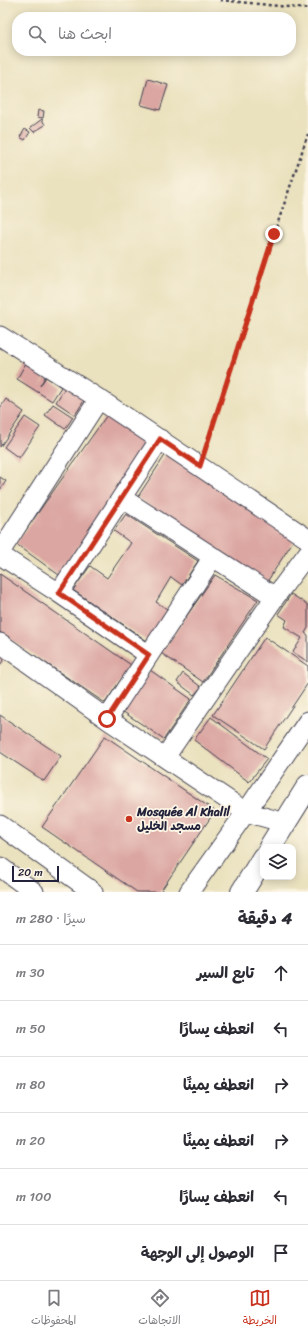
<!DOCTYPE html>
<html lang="ar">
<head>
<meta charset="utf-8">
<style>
  :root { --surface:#fff; --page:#f2f2f3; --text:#2b2b33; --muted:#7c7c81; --line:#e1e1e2; --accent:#c8321e }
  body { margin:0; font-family:Sriracha,"Playpen Sans Arabic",sans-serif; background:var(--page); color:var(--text); direction:rtl }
  .controls { position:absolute; right:12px; bottom:12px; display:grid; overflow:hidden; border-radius:8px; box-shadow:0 2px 10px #0003 }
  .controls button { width:36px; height:36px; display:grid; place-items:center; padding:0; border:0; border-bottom:1px solid var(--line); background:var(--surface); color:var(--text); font:20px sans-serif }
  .scale { position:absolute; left:12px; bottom:10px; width:47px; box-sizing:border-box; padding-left:4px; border:2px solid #22223b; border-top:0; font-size:11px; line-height:14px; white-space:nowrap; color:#22223b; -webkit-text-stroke:3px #fcf5e5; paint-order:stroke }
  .stop { position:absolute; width:12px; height:12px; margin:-9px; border:3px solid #c8321e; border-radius:50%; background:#fff }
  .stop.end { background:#c8321e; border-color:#fff; box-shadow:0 1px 4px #0008 }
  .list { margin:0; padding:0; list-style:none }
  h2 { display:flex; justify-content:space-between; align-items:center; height:52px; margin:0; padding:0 16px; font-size:17px }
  h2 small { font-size:13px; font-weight:400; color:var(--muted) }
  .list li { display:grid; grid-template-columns:26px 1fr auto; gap:12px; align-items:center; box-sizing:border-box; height:56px; padding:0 16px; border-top:1px solid var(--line) }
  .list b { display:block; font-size:15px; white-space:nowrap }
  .list em { font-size:13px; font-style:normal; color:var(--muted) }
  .icon { flex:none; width:22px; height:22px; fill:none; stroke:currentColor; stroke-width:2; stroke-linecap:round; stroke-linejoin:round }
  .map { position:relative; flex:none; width:308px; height:892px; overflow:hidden; direction:ltr }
  .search { position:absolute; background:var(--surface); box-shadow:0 2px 10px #0003; left:12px; right:12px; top:12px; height:44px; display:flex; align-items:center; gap:10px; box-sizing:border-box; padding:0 14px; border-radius:16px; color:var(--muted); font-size:15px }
  .sheet { height:388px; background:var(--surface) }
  nav { display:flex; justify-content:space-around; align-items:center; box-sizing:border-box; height:56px; border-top:1px solid var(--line); background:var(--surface); font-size:11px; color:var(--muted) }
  nav a { display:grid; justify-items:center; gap:2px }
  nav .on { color:var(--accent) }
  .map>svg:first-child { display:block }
  .building { fill:#dba6a2 }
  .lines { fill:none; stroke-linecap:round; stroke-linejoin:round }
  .minor-casing { stroke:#403f4f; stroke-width:21 }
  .primary-casing { stroke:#403f4f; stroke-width:24 }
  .path { stroke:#403f4f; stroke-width:2.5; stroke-dasharray:3 3; stroke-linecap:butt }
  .minor { stroke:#fff; stroke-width:19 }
  .primary { stroke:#fff; stroke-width:22 }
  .route { stroke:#c8321e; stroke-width:5 }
  .poi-dot { fill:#c8321e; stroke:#fcf5e5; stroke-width:1.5 }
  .labels { text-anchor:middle; stroke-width:3.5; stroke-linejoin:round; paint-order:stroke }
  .poi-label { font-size:12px; font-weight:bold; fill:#22223b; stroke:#fcf5e5; text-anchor:start }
</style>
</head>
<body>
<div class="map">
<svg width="308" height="892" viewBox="0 0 308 892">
  <rect width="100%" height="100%" fill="#fcf5e5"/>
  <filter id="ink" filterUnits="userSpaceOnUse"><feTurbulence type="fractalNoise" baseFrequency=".025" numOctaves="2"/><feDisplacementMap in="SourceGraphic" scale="8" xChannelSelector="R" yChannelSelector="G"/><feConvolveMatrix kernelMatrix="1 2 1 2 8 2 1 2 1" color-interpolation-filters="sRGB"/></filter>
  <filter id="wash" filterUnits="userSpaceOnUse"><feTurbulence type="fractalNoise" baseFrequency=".012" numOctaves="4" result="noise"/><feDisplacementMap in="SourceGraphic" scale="16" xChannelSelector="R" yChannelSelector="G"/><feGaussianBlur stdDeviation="0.9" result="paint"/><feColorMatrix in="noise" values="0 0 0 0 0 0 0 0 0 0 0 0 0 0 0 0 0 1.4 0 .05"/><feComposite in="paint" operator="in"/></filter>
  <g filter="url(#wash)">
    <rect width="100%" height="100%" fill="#eae1be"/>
    <g id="blocks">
      <path class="building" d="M148 79 168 85 160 110 141 105Z
        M38 110 44 111 43 118 37 117Z
        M42 119 45 125 34 132 30 128Z
        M25 129 30 132 25 140 20 137Z
        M26 363 46 375 40 386 46 377 61 387 52 401 17 379Z
        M68 383 87 396 75 415 56 402Z
        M6 399 24 412 0 447V408Z
        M53 404 73 417 65 429 45 415Z
        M107 415 151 445 59 575 16 544Z
        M25 417 40 427 19 458 4 447Z
        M168 451 297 535 267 582 137 498Z
        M0 477 6 481 0 490Z
        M126 514 198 561 182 585 171 577 156 602 172 612 150 643 73 590 90 566 107 578 131 543 114 531Z
        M0 574 131 665 105 703 0 632Z
        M215 575 258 600 203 682 161 653Z
        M291 594 308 605V628L305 633 308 635V662L293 652 302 638 284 627 287 620 278 614Z
        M265 637 308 666V683L264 749 213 715Z
        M0 653 6 657 0 665Z
        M150 670 191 699 164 739 122 711Z
        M183 673 201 687 194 695 177 682Z
        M0 715 61 756 44 781 0 752Z
        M211 717 267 759 249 782 194 740Z
        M105 736 215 811 160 892H137L42 827Z"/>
    </g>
  </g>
  <g filter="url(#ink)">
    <use href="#blocks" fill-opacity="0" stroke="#403f4f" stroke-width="1"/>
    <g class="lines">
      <g class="minor-casing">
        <path id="minor" d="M0 336 99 399 308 539
          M122 498 275 597
          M0 552 99 399
          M0 555 59 593 149 655
          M59 593 160 439
          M0 643 107 719 246 812 285 823
          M107 719 213 557
          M165 757 275 597 308 553
          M0 825 93 892
          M0 867 34 892
          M189 892 246 812 308 721"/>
      </g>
      <g class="primary-casing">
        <path id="primary" d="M270 847 308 786
          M242 892 263 858"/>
      </g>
      <path class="path" d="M220 0 308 9
        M205 450 274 234 308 134"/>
      <use href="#minor" class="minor"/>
      <use href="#primary" class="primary"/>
    </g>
  </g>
  <g class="lines" filter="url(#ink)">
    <path class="route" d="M107 719 149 655 59 593 160 439 200 466 274 234"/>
  </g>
  <circle class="poi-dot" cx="129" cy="819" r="4"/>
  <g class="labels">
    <g class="poi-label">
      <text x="137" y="816">Mosquée Al Khalil<tspan x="137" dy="14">مسجد الخليل</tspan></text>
    </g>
  </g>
</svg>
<div class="controls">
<button><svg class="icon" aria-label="layers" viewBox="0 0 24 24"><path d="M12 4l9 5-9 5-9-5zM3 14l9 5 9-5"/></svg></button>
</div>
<div class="scale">20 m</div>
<div class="stop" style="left:107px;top:719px"></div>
<div class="stop end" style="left:274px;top:234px"></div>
<div class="search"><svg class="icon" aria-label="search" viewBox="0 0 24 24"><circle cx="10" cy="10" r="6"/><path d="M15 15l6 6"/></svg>ابحث هنا</div>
</div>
<section class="sheet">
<h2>4 دقيقة<small>سيرًا · 280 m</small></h2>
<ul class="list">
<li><svg class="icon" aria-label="ahead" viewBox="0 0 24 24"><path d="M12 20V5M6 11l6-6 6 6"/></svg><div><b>تابع السير</b></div><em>30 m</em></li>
<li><svg class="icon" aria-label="left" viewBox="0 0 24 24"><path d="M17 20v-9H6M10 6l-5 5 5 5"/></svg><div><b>انعطف يسارًا</b></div><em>50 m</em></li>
<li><svg class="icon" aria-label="right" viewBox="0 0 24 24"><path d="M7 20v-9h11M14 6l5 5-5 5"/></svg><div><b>انعطف يمينًا</b></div><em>80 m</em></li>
<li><svg class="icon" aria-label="right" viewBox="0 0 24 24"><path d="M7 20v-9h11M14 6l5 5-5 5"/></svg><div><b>انعطف يمينًا</b></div><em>20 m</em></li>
<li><svg class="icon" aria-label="left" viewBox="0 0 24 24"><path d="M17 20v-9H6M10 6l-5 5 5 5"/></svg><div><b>انعطف يسارًا</b></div><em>100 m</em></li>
<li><svg class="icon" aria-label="arrive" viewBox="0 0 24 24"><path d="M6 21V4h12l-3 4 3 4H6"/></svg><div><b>الوصول إلى الوجهة</b></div></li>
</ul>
</section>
<nav>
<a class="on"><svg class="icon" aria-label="map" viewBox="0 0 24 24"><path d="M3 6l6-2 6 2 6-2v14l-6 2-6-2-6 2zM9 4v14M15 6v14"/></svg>الخريطة</a>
<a><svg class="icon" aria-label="directions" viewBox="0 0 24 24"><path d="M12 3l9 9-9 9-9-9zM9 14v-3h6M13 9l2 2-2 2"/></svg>الاتجاهات</a>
<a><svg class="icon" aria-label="saved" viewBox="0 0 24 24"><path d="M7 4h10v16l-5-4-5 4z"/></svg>المحفوظات</a>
</nav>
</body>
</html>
